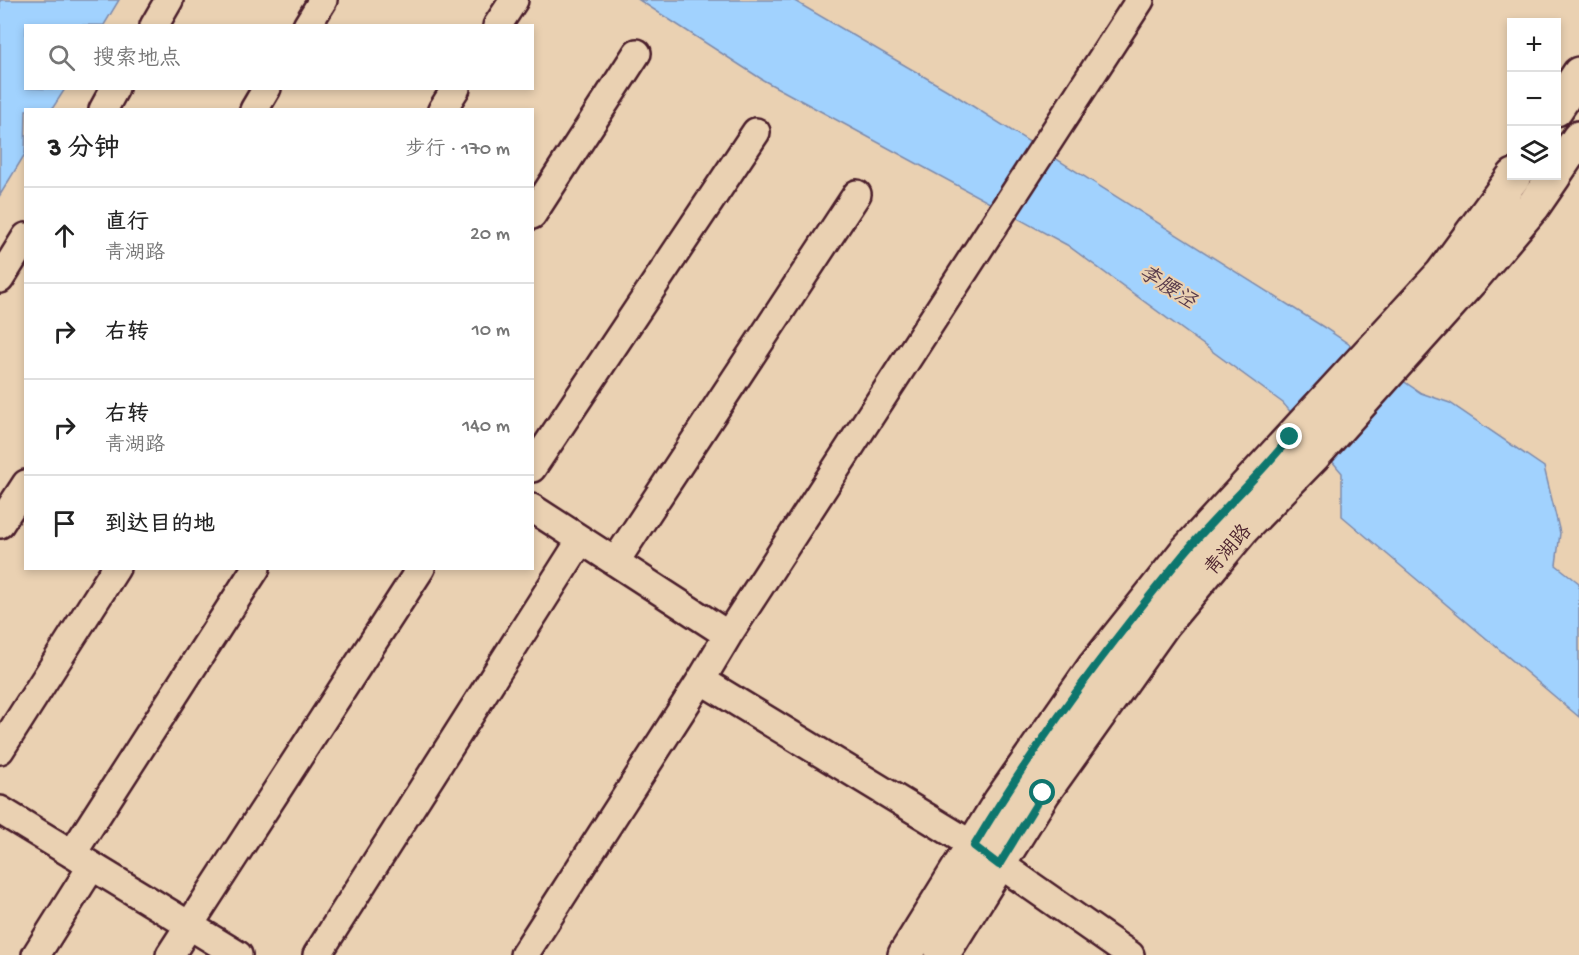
<!DOCTYPE html>
<html lang="zh">
<head>
<meta charset="utf-8">
<style>
  :root { --surface:#fff; --page:#f6f6f6; --text:#222; --muted:#767676; --line:#e0e0e0 }
  body { margin:0; font-family:"Gochi Hand","LXGW WenKai TC",sans-serif; background:var(--page); color:var(--text) }
  .controls { position:absolute; right:18px; top:18px; display:grid; overflow:hidden; border-radius:0px; box-shadow:0 3px 9px #0003 }
  .controls button { width:54px; height:54px; display:grid; place-items:center; padding:0; border:0; border-bottom:2px solid var(--line); background:var(--surface); color:var(--text); font:30px sans-serif }
  .stop { position:absolute; width:18px; height:18px; margin:-14px; border:4px solid #0f766e; border-radius:50%; background:#fff }
  .stop.end { background:#0f766e; border-color:#fff; box-shadow:0 2px 6px #0008 }
  .list { margin:0; padding:0; list-style:none }
  h2 { display:flex; justify-content:space-between; align-items:center; height:78px; margin:0; padding:0 24px; font-size:26px }
  h2 small { font-size:20px; font-weight:400; color:var(--muted) }
  .list li { display:grid; grid-template-columns:39px 1fr auto; gap:18px; align-items:center; box-sizing:border-box; height:96px; padding:0 24px; border-top:2px solid var(--line) }
  .list b { display:block; font-size:22px; white-space:nowrap }
  .list p { margin:0; font-size:20px; white-space:nowrap; color:var(--muted) }
  .list em { font-size:20px; font-style:normal; color:var(--muted) }
  .icon { flex:none; width:33px; height:33px; fill:none; stroke:currentColor; stroke-width:2; stroke-linecap:round; stroke-linejoin:round }
  .map { position:relative; flex:none; width:1579px; height:955px; overflow:hidden }
  .search { position:absolute; background:var(--surface); box-shadow:0 3px 9px #0003; left:24px; top:24px; width:510px; height:66px; display:flex; align-items:center; gap:15px; box-sizing:border-box; padding:0 21px; border-radius:0px; color:var(--muted); font-size:22px }
  .panel { position:absolute; background:var(--surface); box-shadow:0 3px 9px #0003; left:24px; top:108px; width:510px; height:462px; border-radius:0px }
  .map>svg:first-child { display:block }
  .water { fill:#a1d2fe; stroke:#7e8aaa; stroke-width:1.5 }
  .lines { fill:none; stroke-linecap:round; stroke-linejoin:round }
  .street-casing { stroke:#4a1f2b; stroke-width:32 }
  .secondary-casing { stroke:#4a1f2b; stroke-width:38 }
  .street { stroke:#ead1b2; stroke-width:27 }
  .secondary { stroke:#ead1b2; stroke-width:33 }
  .route { stroke:#0f766e; stroke-width:8 }
  .labels { text-anchor:middle; stroke-width:4.5; stroke-linejoin:round; paint-order:stroke }
  .street-label { font-size:20px; fill:#4a1f2b; stroke:#ead1b2 }
  .water-label { font-size:21px; font-style:italic; fill:#573a4b; stroke:#ead1b2 }
</style>
</head>
<body>
<div class="map">
<svg width="1579" height="955" viewBox="0 0 1579 955">
  <rect width="100%" height="100%" fill="#ead1b2"/>
  <filter id="ink" filterUnits="userSpaceOnUse"><feTurbulence type="fractalNoise" baseFrequency=".0167" numOctaves="2"/><feDisplacementMap in="SourceGraphic" scale="12" xChannelSelector="R" yChannelSelector="G"/><feConvolveMatrix kernelMatrix="1 2 1 2 8 2 1 2 1" color-interpolation-filters="sRGB"/></filter>
  <g filter="url(#ink)">
    <path class="water" d="M0 0H119L104 25 26 26V88L65 89 52 109 26 110 25 154 0 195Z
      M639 0H793L947 90 1325 328 1421 393 1450 403 1544 467 1560 533 1556 565 1579 583V717L1342 516V473L1283 403 1067 245 763 80Z"/>
    <g class="lines">
      <g class="street-casing">
        <path id="street" d="M154 26 169 0
          M307 26 323 0
          M497 26 514 0
          M103 110 115 88
          M254 110 267 88
          M442 110 456 88
          M532 215 637 53
          M0 279 26 237
          M532 468 756 132
          M532 508 728 635
          M0 524 26 484
          M615 562 857 194
          M701 680 974 846 1130 955
          M0 750 116 568
          M0 810 238 955
          M72 854 256 568
          M36 955 92 866
          M170 955 421 568
          M317 955 581 540
          M524 955 701 680 728 635 1140 0"/>
      </g>
      <g class="secondary-casing">
        <path id="secondary" d="M1556 109 1579 74
          M1556 172 1579 138
          M905 955 1000 802 1095 666 1185 553 1442 274 1514 176
          M942 955 1043 793 1164 623 1243 528 1313 456 1470 281 1534 205 1554 176"/>
      </g>
      <use href="#street" class="street"/>
      <use href="#secondary" class="secondary"/>
    </g>
  </g>
  <g class="lines" filter="url(#ink)">
    <path class="route" d="M1043 793 999 865 974 846C1035 743 1107 647 1183 555 1217 514 1257 479 1290 437"/>
  </g>
  <g class="labels">
    <g class="street-label">
      <text transform="translate(1227 549) rotate(-49)" y="7">青湖路</text>
    </g>
    <g class="water-label">
      <text transform="translate(1168 286) rotate(32)" y="7">李腰泾</text>
    </g>
  </g>
</svg>
<div class="controls">
<button>+</button>
<button>−</button>
<button><svg class="icon" aria-label="layers" viewBox="0 0 24 24"><path d="M12 4l9 5-9 5-9-5zM3 14l9 5 9-5"/></svg></button>
</div>
<div class="stop" style="left:1043px;top:793px"></div>
<div class="stop end" style="left:1290px;top:437px"></div>
<div class="search"><svg class="icon" aria-label="search" viewBox="0 0 24 24"><circle cx="10" cy="10" r="6"/><path d="M15 15l6 6"/></svg>搜索地点</div>
<section class="panel">
<h2>3 分钟<small>步行 · 170 m</small></h2>
<ul class="list">
<li><svg class="icon" aria-label="ahead" viewBox="0 0 24 24"><path d="M12 20V5M6 11l6-6 6 6"/></svg><div><b>直行</b><p>青湖路</p></div><em>20 m</em></li>
<li><svg class="icon" aria-label="right" viewBox="0 0 24 24"><path d="M7 20v-9h11M14 6l5 5-5 5"/></svg><div><b>右转</b></div><em>10 m</em></li>
<li><svg class="icon" aria-label="right" viewBox="0 0 24 24"><path d="M7 20v-9h11M14 6l5 5-5 5"/></svg><div><b>右转</b><p>青湖路</p></div><em>140 m</em></li>
<li><svg class="icon" aria-label="arrive" viewBox="0 0 24 24"><path d="M6 21V4h12l-3 4 3 4H6"/></svg><div><b>到达目的地</b></div></li>
</ul>
</section>
</div>
</body>
</html>
